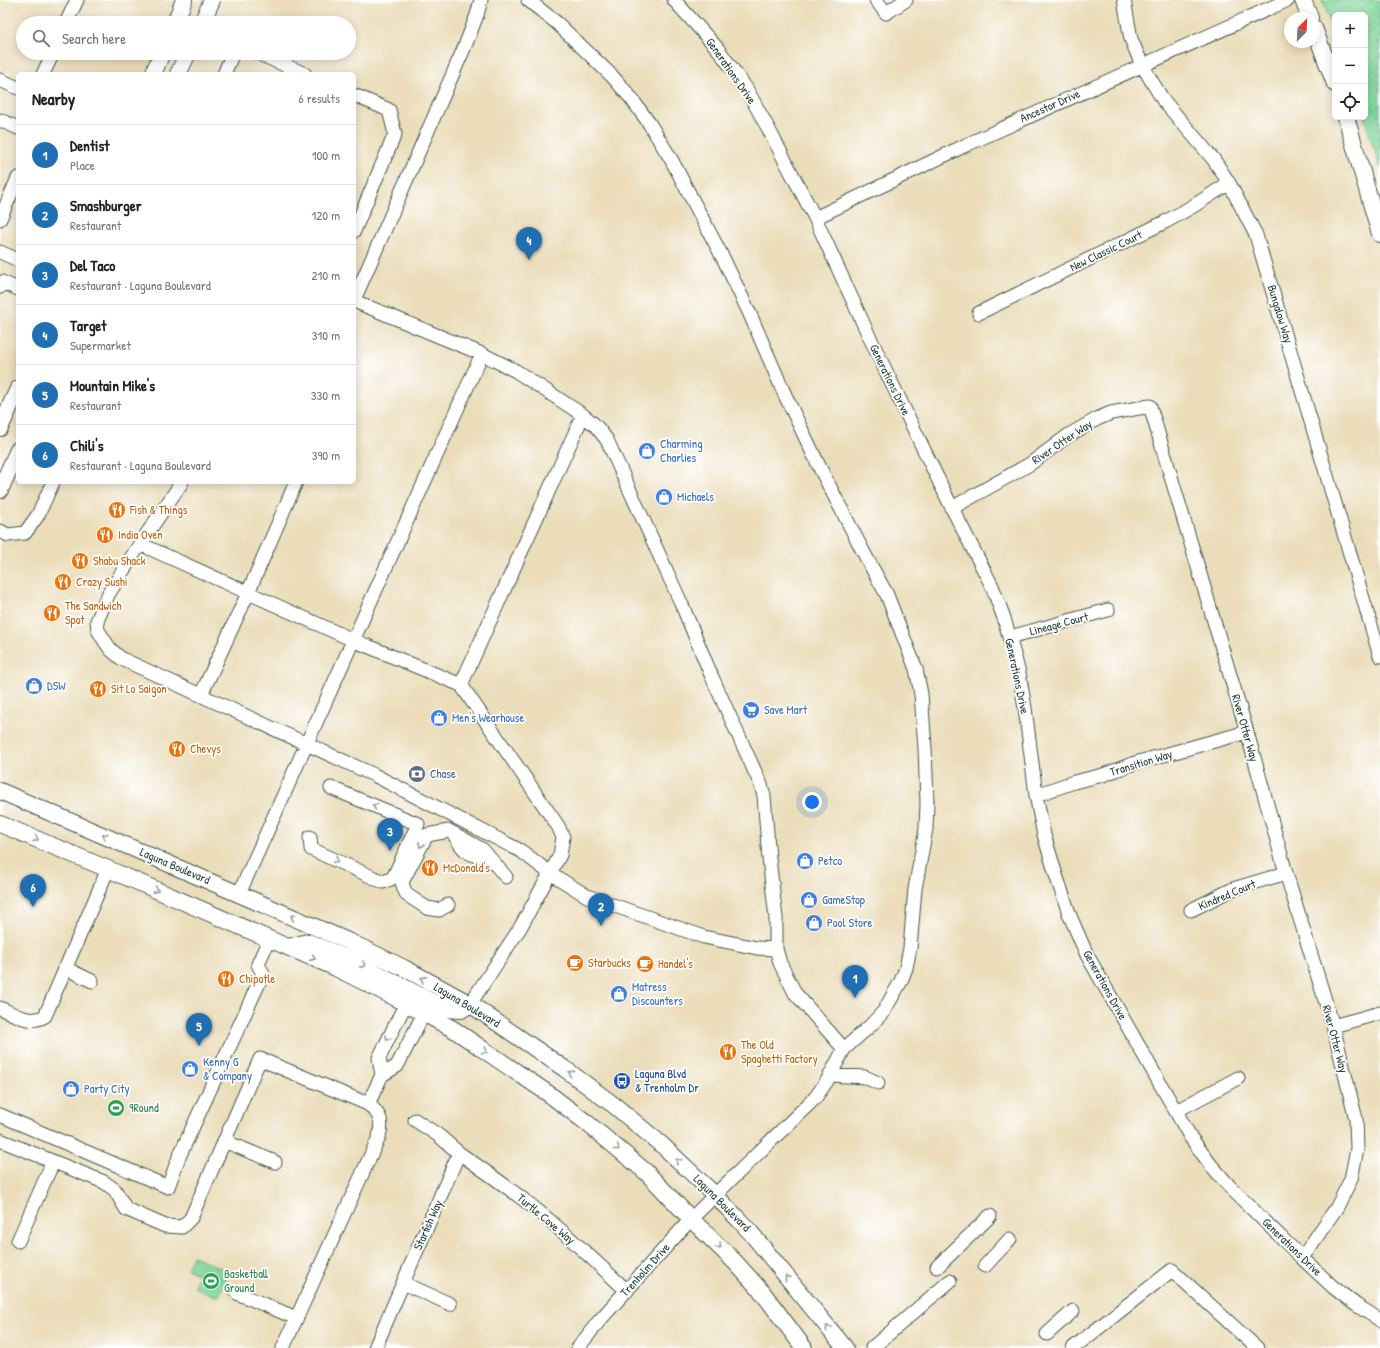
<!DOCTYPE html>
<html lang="en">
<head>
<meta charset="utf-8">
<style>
  :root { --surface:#fff; --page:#f6f6f6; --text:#222; --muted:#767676; --line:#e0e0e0; --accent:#1f6fb2 }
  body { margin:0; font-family:"Patrick Hand",sans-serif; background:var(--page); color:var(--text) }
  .controls { position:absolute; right:12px; top:12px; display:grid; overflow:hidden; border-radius:6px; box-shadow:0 2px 10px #0003 }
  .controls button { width:36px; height:36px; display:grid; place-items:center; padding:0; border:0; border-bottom:1px solid var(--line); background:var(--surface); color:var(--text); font:20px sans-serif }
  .compass { position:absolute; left:1284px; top:12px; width:36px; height:36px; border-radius:50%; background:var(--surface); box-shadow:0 2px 10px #0003; rotate:24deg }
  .you { position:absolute; left:812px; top:802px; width:14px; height:14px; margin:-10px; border:3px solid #fff; border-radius:50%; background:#1a73e8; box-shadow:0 0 0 6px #1a73e833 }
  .badge { display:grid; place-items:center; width:26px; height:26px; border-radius:50%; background:var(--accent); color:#fff; font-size:13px; font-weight:700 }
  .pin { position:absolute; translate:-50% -33px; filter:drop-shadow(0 1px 2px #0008) }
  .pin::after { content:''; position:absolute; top:21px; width:14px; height:12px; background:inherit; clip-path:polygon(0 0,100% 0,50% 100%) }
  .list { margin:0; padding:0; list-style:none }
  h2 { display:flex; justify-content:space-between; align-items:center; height:52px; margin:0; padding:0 16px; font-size:17px }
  h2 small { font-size:13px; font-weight:400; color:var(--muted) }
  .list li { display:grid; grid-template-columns:26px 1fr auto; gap:12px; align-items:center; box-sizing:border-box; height:60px; padding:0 16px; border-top:1px solid var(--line) }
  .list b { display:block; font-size:15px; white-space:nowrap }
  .list p { margin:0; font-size:13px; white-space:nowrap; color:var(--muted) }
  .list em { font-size:13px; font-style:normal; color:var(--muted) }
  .icon { flex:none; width:22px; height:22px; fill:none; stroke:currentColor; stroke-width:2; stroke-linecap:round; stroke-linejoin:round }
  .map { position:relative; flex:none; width:1380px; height:1348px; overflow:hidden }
  .search { position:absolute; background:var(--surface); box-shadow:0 2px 10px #0003; left:16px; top:16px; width:340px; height:44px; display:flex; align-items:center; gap:10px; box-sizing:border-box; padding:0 14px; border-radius:22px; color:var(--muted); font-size:15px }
  .panel { position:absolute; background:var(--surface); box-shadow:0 2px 10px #0003; left:16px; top:72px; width:340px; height:412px; border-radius:6px }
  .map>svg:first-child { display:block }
  .grass { fill:url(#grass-dots); stroke:#508a68 }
  .pitch { fill:#80d79b; stroke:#508a68 }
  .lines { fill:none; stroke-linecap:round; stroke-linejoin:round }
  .minor-casing { stroke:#3e5548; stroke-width:15 }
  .major-casing { stroke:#3e5548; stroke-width:18 }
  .minor { stroke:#fff; stroke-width:13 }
  .major { stroke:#fff; stroke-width:16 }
  .oneway { stroke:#8f9e9a }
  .labels { text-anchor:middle; stroke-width:3.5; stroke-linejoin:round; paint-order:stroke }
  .street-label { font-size:12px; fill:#1f3d34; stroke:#fff }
  .shop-label { font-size:12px; fill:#366cbe; stroke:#fff; text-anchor:start }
  .food-label { font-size:12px; fill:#c56008; stroke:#fff; text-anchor:start }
  .service-label { font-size:12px; fill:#4e5e75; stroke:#fff; text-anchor:start }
  .transit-label { font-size:12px; fill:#164399; stroke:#fff; text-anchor:start }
  .leisure-label { font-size:12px; fill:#27864d; stroke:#fff; text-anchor:start }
</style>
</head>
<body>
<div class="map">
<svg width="1380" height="1348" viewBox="0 0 1380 1348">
  <defs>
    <pattern id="grass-dots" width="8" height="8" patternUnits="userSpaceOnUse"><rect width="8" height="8" fill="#80d79b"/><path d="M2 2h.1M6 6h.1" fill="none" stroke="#6eb986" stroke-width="1.8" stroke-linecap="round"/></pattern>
  </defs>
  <rect width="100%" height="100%" fill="#fff"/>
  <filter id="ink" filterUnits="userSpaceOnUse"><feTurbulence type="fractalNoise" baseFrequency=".025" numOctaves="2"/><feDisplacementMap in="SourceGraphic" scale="8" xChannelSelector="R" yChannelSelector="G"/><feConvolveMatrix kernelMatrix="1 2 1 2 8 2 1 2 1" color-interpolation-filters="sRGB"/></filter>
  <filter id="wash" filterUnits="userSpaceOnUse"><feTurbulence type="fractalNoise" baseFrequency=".012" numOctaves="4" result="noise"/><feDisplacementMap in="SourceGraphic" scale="16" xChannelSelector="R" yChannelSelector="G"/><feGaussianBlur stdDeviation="0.9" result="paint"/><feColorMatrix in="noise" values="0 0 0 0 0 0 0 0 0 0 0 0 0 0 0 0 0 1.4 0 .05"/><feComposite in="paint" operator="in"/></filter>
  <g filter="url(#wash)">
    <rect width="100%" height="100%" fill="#ebddba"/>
    <path class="grass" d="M1322 0H1380V168L1364 117H1365V15H1335V35Z"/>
    <path class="pitch" d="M193 1256 230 1272 218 1297 194 1287 199 1275 187 1269Z"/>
  </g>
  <g filter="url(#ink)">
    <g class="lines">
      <g class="minor-casing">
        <path id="minor" d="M528 0 557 23 612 76 631 98 649 123 671 159 724 260 749 312 785 395 821 470 866 557 887 595 916 669 921 694 925 748 927 803 926 829 915 889 910 948 906 968 901 981 884 1011 870 1026 844 1049 827 1081 815 1098 715 1195 691 1219 599 1321 578 1348
          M674 0 718 49 746 88 768 128 815 218 869 336 952 508 992 586 1004 618 1019 673 1025 708 1036 795 1044 835 1056 875 1070 916 1087 955 1191 1138 1210 1164 1231 1188 1302 1258 1333 1287 1356 1305 1380 1320
          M876 0 886 13 906 0
          M1124 0 1131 39 1142 65 1163 100 1214 160 1229 183 1256 235 1380 656
          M66 23 77 0
          M257 53 305 74
          M43 74 53 53
          M224 74 233 53
          M0 80 18 88
          M354 95 389 110 395 134 354 231
          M0 120 18 128
          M815 218 966 145 1288 0
          M0 219 18 178
          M0 252 18 260
          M0 287 2 282 18 289
          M354 300 465 46 477 15 481 0
          M354 301 482 354 516 371 583 415 596 426 607 440 682 605 712 677 761 785 764 796 769 858 776 918V949L780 963 795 993 844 1049
          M979 313 1165 222 1195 205 1229 183
          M182 482 140 544 109 593 97 621 98 630 104 640 111 650 122 659 374 775 521 851 550 873 587 896 704 937 757 948 776 949
          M952 508 1030 464 1069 435 1097 419 1111 413 1150 406 1247 732 1286 873 1333 1026 1356 1119 1357 1149 1351 1179 1337 1207 1302 1258
          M0 531 8 535 25 533 38 515 53 482
          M140 544 353 640 461 685 558 826 563 837 560 855 520 928 470 1004
          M1010 637 1108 610
          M461 685 583 415
          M201 695 248 593 296 482
          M1036 795 1074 782 1103 775 1135 763 1247 732
          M455 836C465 854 470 855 489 858
          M310 837 311 849 383 882 391 879 394 876 418 824 331 788
          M239 894 482 354
          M448 905 439 910 427 908 407 895 404 889 402 882 427 835 449 831 483 850 506 877
          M1191 910 1233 889 1286 873
          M65 968 92 981
          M0 1008C14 1014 30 1025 45 1016L108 869
          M1333 1026 1380 1013
          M382 1075 379 1058 406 1003
          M830 1075 865 1077 878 1083
          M368 1104 382 1075 397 1066 424 1013
          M1176 1111 1238 1078
          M0 1115 168 1187 179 1157 263 974 258 964 269 939
          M0 1140 104 1182 115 1190 126 1209 165 1226 182 1227 191 1218 260 1059 368 1104C381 1115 383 1121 379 1137L283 1348
          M224 1141 275 1162
          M459 1153C488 1173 516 1193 543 1215 572 1239 599 1265 627 1291
          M18 1241 53 1162
          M985 1266 1010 1239
          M937 1267 990 1216
          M403 1283 450 1304
          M237 1293 296 1318
          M1047 1334 1073 1311
          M375 1348 459 1153 438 1135 415 1120
          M872 1348 950 1281
          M1073 1348 1172 1270 1257 1348"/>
      </g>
      <g class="major-casing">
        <path id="major" d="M1303 0 1310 18
          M175 23 184 0
          M202 23 212 0
          M1314 28 1335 84
          M153 74 162 53
          M178 74 188 53
          M1346 117 1380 234
          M0 428 18 389
          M0 490 18 450
          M0 791 350 942 404 968 470 1004 565 1069 615 1106 663 1146 715 1195 740 1221 751 1233 845 1348
          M0 824 108 869 336 968 390 995 453 1029 549 1094 587 1123 646 1172 691 1219 735 1262 763 1293 804 1348
          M288 947 308 942 356 962 446 1009 461 1010 470 1004"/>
      </g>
      <use href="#minor" class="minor"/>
      <use href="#major" class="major"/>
    </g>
    <defs><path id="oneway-chevron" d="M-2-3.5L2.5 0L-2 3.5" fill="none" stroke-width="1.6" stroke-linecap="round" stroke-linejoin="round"/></defs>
    <g class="oneway">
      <use href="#oneway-chevron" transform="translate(375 806) rotate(-158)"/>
      <use href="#oneway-chevron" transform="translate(105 836) rotate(-157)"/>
      <use href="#oneway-chevron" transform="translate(36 839) rotate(23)"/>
      <use href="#oneway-chevron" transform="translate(421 845) rotate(117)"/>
      <use href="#oneway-chevron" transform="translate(336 860) rotate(24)"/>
      <use href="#oneway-chevron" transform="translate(156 890) rotate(24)"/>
      <use href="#oneway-chevron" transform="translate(293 917) rotate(-156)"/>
      <use href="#oneway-chevron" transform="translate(313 958) rotate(24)"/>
      <use href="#oneway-chevron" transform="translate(363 965) rotate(28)"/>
      <use href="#oneway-chevron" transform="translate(423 979) rotate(-152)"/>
      <use href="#oneway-chevron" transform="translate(388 1038) rotate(116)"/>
      <use href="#oneway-chevron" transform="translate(485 1051) rotate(35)"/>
      <use href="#oneway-chevron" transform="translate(571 1073) rotate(-143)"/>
      <use href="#oneway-chevron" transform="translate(617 1148) rotate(39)"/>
      <use href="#oneway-chevron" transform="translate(678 1161) rotate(-137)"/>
      <use href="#oneway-chevron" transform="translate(719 1246) rotate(44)"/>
      <use href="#oneway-chevron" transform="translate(787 1278) rotate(-129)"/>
      <use href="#oneway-chevron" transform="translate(828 1328) rotate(-129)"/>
    </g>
  </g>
  <defs>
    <g id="shop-disc" transform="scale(0.9)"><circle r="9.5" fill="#3f7fe0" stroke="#fff"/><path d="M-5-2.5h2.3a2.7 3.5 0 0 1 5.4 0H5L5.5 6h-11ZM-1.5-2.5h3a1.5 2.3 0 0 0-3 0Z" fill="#fff"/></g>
    <g id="restaurant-disc" transform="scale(0.9)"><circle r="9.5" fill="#e8710a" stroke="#fff"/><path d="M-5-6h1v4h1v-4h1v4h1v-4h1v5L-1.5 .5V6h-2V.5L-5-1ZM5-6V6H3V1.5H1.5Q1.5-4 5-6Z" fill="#fff"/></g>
    <g id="supermarket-disc" transform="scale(0.9)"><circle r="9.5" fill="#3f7fe0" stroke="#fff"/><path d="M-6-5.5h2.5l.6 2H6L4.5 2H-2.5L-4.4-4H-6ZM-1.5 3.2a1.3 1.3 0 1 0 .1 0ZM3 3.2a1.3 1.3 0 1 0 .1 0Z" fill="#fff"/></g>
    <g id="bank-disc" transform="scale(0.9)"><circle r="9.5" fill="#5c6f8a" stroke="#fff"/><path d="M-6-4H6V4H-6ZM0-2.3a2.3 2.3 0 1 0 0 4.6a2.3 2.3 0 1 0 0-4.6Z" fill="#fff"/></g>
    <g id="cafe-disc" transform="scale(0.9)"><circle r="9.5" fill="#e8710a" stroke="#fff"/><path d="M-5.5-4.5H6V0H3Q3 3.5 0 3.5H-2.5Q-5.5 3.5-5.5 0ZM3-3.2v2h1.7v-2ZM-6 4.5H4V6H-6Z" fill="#fff"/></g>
    <g id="bus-disc" transform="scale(0.9)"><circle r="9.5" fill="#1a4fb4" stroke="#fff"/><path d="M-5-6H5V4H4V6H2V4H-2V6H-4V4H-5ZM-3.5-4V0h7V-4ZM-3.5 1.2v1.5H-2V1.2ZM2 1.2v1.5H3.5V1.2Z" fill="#fff"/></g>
    <g id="stadium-disc" transform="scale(0.9)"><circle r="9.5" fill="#2e9e5b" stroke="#fff"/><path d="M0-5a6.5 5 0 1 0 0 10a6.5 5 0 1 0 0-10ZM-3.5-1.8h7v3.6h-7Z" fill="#fff"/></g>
  </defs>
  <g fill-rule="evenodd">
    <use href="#shop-disc" x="647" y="451"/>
    <use href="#shop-disc" x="664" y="497"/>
    <use href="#restaurant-disc" x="117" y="510"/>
    <use href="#restaurant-disc" x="105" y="535"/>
    <use href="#restaurant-disc" x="80" y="561"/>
    <use href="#restaurant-disc" x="63" y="582"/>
    <use href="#restaurant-disc" x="52" y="613"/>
    <use href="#shop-disc" x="34" y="686"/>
    <use href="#restaurant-disc" x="98" y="689"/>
    <use href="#supermarket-disc" x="751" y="710"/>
    <use href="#shop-disc" x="439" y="718"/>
    <use href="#restaurant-disc" x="177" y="749"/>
    <use href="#bank-disc" x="417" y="774"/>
    <use href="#shop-disc" x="805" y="861"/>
    <use href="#restaurant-disc" x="430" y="868"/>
    <use href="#shop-disc" x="809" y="900"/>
    <use href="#shop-disc" x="814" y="923"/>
    <use href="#cafe-disc" x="575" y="963"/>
    <use href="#cafe-disc" x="645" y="964"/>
    <use href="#restaurant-disc" x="226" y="979"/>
    <use href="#shop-disc" x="619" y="994"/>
    <use href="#restaurant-disc" x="728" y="1052"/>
    <use href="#shop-disc" x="190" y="1069"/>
    <use href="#bus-disc" x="622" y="1081"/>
    <use href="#shop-disc" x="71" y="1089"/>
    <use href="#stadium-disc" x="116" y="1108"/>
    <use href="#stadium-disc" x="211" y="1281"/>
  </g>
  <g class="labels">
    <g class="street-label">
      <text transform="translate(731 71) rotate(55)" y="4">Generations Drive</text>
      <text transform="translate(1050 106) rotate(-24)" y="4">Ancestor Drive</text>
      <text transform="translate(1106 251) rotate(-26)" y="4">New Classic Court</text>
      <text transform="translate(1280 314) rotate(73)" y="4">Bungalow Way</text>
      <text transform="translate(890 380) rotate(64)" y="4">Generations Drive</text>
      <text transform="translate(1062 442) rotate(-34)" y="4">River Otter Way</text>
      <text transform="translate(1059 624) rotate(-15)" y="4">Lineage Court</text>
      <text transform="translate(1017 676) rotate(78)" y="4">Generations Drive</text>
      <text transform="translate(1245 728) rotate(74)" y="4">River Otter Way</text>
      <text transform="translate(1141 763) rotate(-17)" y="4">Transition Way</text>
      <text transform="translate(175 866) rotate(23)" y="4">Laguna Boulevard</text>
      <text transform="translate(1227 895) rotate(-23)" y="4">Kindred Court</text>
      <text transform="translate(1105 985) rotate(61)" y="4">Generations Drive</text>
      <text transform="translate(467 1005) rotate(31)" y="4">Laguna Boulevard</text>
      <text transform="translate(1335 1039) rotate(75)" y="4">River Otter Way</text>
      <text transform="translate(722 1203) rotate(45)" y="4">Laguna Boulevard</text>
      <text transform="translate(546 1219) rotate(40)" y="4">Turtle Cove Way</text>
      <text transform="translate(428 1225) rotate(-66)" y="4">Starfish Way</text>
      <text transform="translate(1292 1247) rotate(44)" y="4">Generations Drive</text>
      <text transform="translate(645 1270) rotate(-48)" y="4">Trenholm Drive</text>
    </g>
    <g class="shop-label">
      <text x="660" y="448">Charming<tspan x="660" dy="14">Charlies</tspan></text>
      <text x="677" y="501">Michaels</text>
      <text x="47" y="690">DSW</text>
      <text x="764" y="714">Save Mart</text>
      <text x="452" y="722">Men's Wearhouse</text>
      <text x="818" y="865">Petco</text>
      <text x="822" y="904">GameStop</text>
      <text x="827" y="927">Pool Store</text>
      <text x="632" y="991">Matress<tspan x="632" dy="14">Discounters</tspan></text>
      <text x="203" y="1066">Kenny G<tspan x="203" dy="14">&amp; Company</tspan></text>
      <text x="84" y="1093">Party City</text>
    </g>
    <g class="food-label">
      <text x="130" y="514">Fish &amp; Things</text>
      <text x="118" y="539">India Oven</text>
      <text x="93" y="565">Shabu Shack</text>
      <text x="76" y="586">Crazy Sushi</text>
      <text x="65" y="610">The Sandwich<tspan x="65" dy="14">Spot</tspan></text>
      <text x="111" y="693">Sit Lo Saigon</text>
      <text x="190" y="753">Chevys</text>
      <text x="443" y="872">McDonald's</text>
      <text x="588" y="967">Starbucks</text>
      <text x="658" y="968">Handel's</text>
      <text x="239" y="983">Chipotle</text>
      <text x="741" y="1049">The Old<tspan x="741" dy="14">Spaghetti Factory</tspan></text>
    </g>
    <g class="service-label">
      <text x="430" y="778">Chase</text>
    </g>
    <g class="transit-label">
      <text x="635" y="1078">Laguna Blvd<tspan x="635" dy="14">&amp; Trenholm Dr</tspan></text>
    </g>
    <g class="leisure-label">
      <text x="129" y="1112">9Round</text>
      <text x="224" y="1278">Basketball<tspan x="224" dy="14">Ground</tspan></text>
    </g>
  </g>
</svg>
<div class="controls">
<button>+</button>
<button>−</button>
<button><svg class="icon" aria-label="locate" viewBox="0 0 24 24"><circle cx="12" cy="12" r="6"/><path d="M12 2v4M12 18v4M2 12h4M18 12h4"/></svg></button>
</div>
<svg class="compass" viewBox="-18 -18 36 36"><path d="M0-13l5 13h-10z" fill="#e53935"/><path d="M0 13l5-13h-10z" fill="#767676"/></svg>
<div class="you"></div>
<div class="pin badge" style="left:855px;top:998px">1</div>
<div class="pin badge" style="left:601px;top:926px">2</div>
<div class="pin badge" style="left:390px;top:851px">3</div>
<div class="pin badge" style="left:529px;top:260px">4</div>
<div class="pin badge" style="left:199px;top:1046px">5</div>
<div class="pin badge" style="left:33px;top:907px">6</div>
<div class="search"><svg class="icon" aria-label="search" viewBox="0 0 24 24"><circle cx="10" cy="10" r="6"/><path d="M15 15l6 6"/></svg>Search here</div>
<section class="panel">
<h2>Nearby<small>6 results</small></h2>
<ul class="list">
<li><span class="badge">1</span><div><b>Dentist</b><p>Place</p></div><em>100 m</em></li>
<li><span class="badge">2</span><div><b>Smashburger</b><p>Restaurant</p></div><em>120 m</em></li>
<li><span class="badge">3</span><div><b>Del Taco</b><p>Restaurant · Laguna Boulevard</p></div><em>210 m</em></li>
<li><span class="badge">4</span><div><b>Target</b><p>Supermarket</p></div><em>310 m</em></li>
<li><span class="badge">5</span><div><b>Mountain Mike's</b><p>Restaurant</p></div><em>330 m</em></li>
<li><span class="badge">6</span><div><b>Chili's</b><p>Restaurant · Laguna Boulevard</p></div><em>390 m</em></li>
</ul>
</section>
</div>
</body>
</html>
